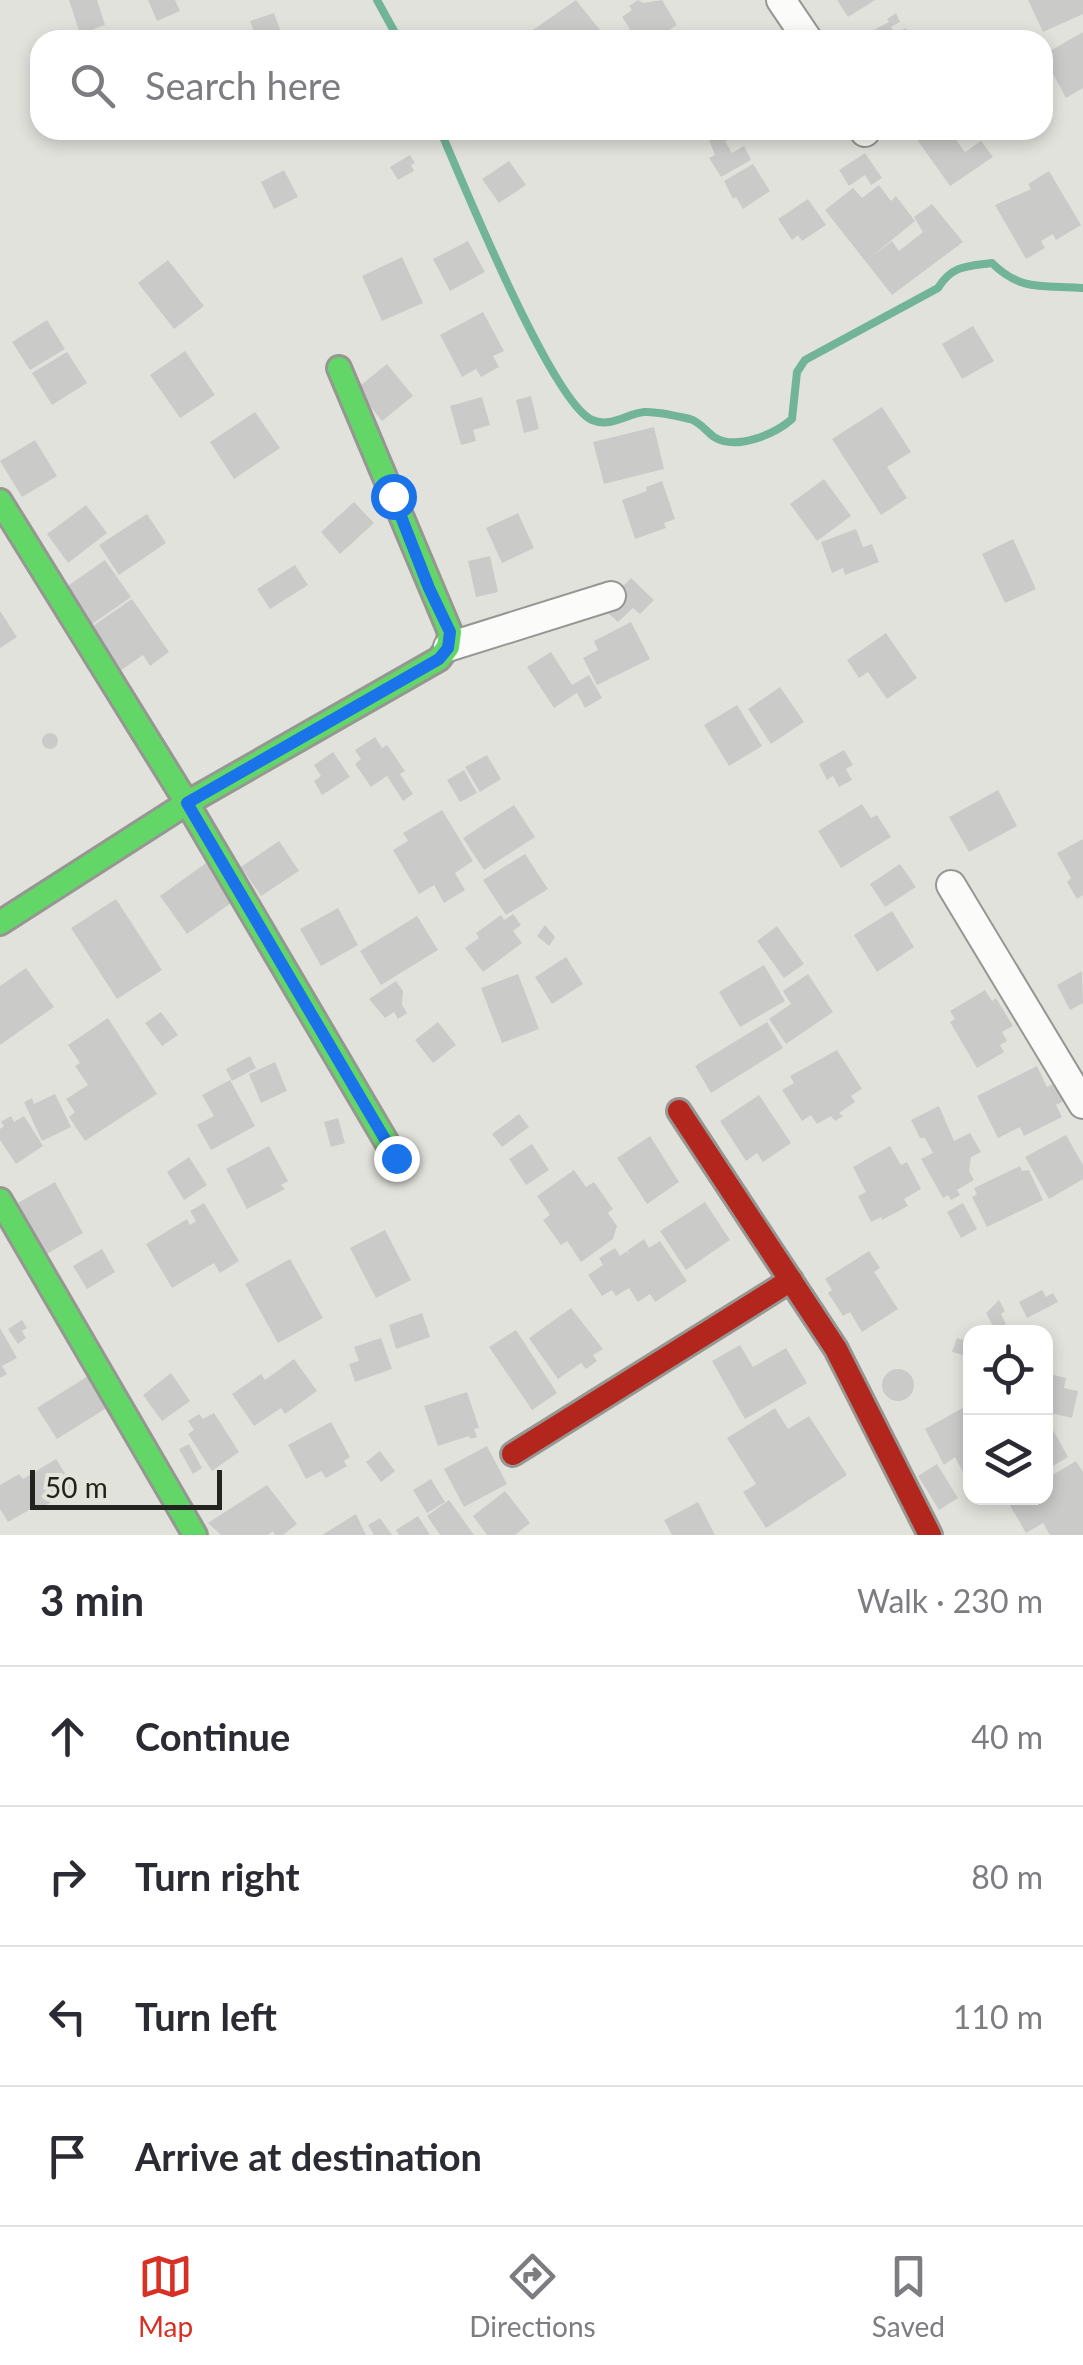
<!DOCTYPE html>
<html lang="en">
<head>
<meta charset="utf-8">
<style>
  :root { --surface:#fff; --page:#f7f7f7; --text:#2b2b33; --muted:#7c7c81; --line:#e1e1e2; --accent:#d93025 }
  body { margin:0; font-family:Lato,sans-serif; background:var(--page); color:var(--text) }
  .controls { position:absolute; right:30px; bottom:30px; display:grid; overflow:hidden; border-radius:20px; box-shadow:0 5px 15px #0003 }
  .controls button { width:90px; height:90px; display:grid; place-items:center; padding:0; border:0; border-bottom:2px solid var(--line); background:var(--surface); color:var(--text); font:50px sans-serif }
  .scale { position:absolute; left:30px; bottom:25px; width:192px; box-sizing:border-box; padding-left:10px; border:5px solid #22231f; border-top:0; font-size:28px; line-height:35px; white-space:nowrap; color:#22231f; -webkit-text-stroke:8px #e3e5da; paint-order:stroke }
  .stop { position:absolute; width:30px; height:30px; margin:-22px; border:8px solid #1a73e8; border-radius:50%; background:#fff }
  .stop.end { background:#1a73e8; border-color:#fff; box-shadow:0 2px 10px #0008 }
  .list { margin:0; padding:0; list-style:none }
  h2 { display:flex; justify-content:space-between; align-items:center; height:130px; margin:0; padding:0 40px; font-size:42px }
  h2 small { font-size:32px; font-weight:400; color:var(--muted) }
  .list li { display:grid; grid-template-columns:65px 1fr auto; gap:30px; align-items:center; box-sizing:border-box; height:140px; padding:0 40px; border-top:2px solid var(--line) }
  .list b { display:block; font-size:38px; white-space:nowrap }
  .list em { font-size:32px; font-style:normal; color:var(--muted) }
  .icon { flex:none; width:55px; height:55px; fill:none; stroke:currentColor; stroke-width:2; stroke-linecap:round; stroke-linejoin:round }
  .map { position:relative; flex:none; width:1083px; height:1535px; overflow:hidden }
  .search { position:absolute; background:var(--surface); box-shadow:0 5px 15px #0003; left:30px; right:30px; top:30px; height:110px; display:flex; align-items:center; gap:25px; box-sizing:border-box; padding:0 35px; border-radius:30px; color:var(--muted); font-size:38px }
  .sheet { height:690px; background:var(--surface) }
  nav { display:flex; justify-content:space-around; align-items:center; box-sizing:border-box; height:140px; border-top:2px solid var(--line); background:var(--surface); font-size:28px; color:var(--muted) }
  nav a { display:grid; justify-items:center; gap:5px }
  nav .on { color:var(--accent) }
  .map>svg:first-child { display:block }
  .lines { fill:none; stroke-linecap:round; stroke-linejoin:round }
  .stream { stroke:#71b498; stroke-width:8 }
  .building { fill:#cacbc8 }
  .street-casing { stroke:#969792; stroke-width:32 }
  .fast-casing { stroke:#969792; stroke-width:28 }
  .jam-casing { stroke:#969792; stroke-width:28 }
  .street { stroke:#fbfbfa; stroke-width:28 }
  .fast { stroke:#63d668; stroke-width:22 }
  .jam { stroke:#b3261e; stroke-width:22 }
  .route { stroke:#1a73e8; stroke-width:12 }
</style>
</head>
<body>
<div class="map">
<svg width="1083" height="1535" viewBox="0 0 1083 1535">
  <rect width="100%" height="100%" fill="#e2e2dd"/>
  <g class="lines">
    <path class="stream" d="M377 0 399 40
      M440 130C462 180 551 401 592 420 611 428 626 414 644 412 657 411 677 416 690 419 700 422 706 431 714 437 736 451 775 434 792 419L797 372 805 360 938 288C952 265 968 266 992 263 1021 292 1044 285 1083 288"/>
  </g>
  <path class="building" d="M69 0H97L105 25 80 34Z
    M148 0H175L180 11 157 21Z
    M576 0 600 30 597 31 601 37 596 40H535L530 32Z
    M638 0 643 3 662 0 677 25 653 40H625L621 35 630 29 622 17 632 10 629 6Z
    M837 0H875L848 17Z
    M1028 0H1083V14L1043 32Z
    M274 13 281 32 257 40 250 21Z
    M896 13 900 22 891 27 895 34 906 28 913 40H855L889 22 887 19Z
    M1083 32V88L1066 98 1043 55Z
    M705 130H733L736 135 725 141 732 153 744 146 751 160 721 177 709 158 715 155Z
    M933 130H949L965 152 981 141 993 157 950 186 918 141Z
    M865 153 882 178 871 185 865 175 849 186 839 170Z
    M410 155 415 163 411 165 414 171 398 180 390 167Z
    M509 161 526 185 499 203 482 179Z
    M753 164 770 191 743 209 736 197 733 199 724 181Z
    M284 170 298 197 274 209 261 182Z
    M1049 171 1081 225 1056 240 1053 234 1041 241 1045 248 1026 259 995 205 1031 189 1028 184Z
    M879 185 891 201 896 196 915 221 871 257 892 241 899 251 923 232 914 217 932 204 963 242 892 295 825 210 853 188 862 198Z
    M808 199 826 225 802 241 798 235 792 240 778 219Z
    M468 241 485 272 450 291 433 259Z
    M402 257 423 303 382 321 362 276Z
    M168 260 204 306 174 329 138 283Z
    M483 312 504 351 493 356 499 367 481 377 476 369 462 377 440 335Z
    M47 320 65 349 30 370 12 342Z
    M973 326 994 361 962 379 942 344Z
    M185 351 215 395 180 418 150 375Z
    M67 352 87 383 52 405 32 373Z
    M387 364 413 396 382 421 356 389Z
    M531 396 539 429 524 433 516 400Z
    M482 397 490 425 473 430 476 441 461 445 450 406Z
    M882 407 911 452 887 467 907 498 881 515 832 439Z
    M255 412 280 448 234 479 210 442Z
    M654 427 664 469 604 484 593 442Z
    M35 440 57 476 22 497 0 461Z
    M824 479 851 516 817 541 790 504Z
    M662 481 675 519 664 523 666 528 635 539 622 500 647 491 646 487Z
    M354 502 374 523 340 554 321 532Z
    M86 505 107 533 68 563 47 534Z
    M518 513 534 548 502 563 486 528Z
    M147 514 166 543 119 575 99 545Z
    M856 529 863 547 872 544 879 562 845 575 843 568 832 573 821 542Z
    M1013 539 1036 589 1005 603 982 554Z
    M490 556 498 592 476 597 468 561Z
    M105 560 131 597 85 629 59 592Z
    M295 565 308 585 270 609 257 589Z
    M631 578 654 600 640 614 633 608 618 622 608 613 620 601 615 595Z
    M132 599 169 652 150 666 143 655 120 671 90 628Z
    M0 611 17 637 0 648Z
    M631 622 650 659 597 685 583 658 598 650 594 641Z
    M886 633 917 678 887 699 868 672 859 678 847 660Z
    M551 652 572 685 589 675 602 698 585 708 577 693 554 708 527 667Z
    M780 687 804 722 771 744 748 709Z
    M737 705 762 746 729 766 704 725Z
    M42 741a8 8 0 1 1 16 0a8 8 0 1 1-16 0Z
    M375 737 382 748 387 745 405 771 400 774 413 794 403 801 387 776 371 787 355 764 361 759 355 750Z
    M844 750 853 765 846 769 852 780 839 787 833 776 827 780 819 764Z
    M333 752 350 777 322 795 314 781 321 776 314 765Z
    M487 755 501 779 480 792 465 767Z
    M464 770 477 793 460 802 447 780Z
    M998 790 1017 826 969 852 949 817Z
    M862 804 871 818 877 815 891 837 841 868 818 831Z
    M514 805 535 837 484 870 463 838Z
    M442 810 473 861 455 873 465 890 444 903 434 885 419 894 393 850 408 841 403 833Z
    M1083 839V895L1077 899 1067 882 1071 878 1057 853Z
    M279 841 299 871 261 896 241 867Z
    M525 854 548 889 506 915 483 880Z
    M206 863 234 901 187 934 160 896Z
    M900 864 916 887 885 907 870 884Z
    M116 899 162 970 117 999 71 928Z
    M338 908 358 945 321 966 300 929Z
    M892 911 914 947 877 972 854 935Z
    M513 914 521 925 513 931 522 943 483 972 465 948 479 938 476 933 501 915 504 920Z
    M417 916 438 950 381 985 360 951Z
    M545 925 555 937 549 946 537 936Z
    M777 926 804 964 784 978 757 941Z
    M566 957 583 984 552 1004 535 977Z
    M764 965 785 1001 740 1027 719 992Z
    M26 968 54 1007 0 1045V986Z
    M1082 971 1083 1003 1070 1010 1057 985Z
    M518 974 539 1029 502 1043 481 988Z
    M808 974 833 1012 786 1044 769 1019 791 1004 783 991Z
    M396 981 403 991 402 1005 407 1013 398 1019 394 1012 385 1018 369 999Z
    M985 990 992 1001 996 998 1013 1026 1002 1032 1007 1041 1000 1045 1004 1052 977 1068 950 1022 955 1019 950 1011Z
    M161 1012 178 1035 162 1046 145 1023Z
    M108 1018 157 1094 85 1141 69 1117 75 1112 66 1099 88 1085 75 1066 80 1063 68 1045Z
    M438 1022 456 1045 433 1063 415 1040Z
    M767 1022 783 1048 711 1093 695 1066Z
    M837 1050 862 1089 851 1096 855 1102 839 1113 843 1116 835 1121 831 1116 817 1124 811 1115 802 1121 782 1090 794 1083 790 1076Z
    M250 1056 256 1068 232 1081 226 1069Z
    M275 1062 287 1091 261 1103 249 1074Z
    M1037 1066 1047 1087 1064 1078 1073 1096 1056 1105 1062 1117 1024 1136 1020 1127 998 1138 977 1096Z
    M230 1080 255 1126 211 1150 197 1125 214 1116 202 1095Z
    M55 1094 71 1127 42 1141 24 1102 32 1098 34 1104Z
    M759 1095 791 1143 763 1162 757 1153 746 1161 720 1121Z
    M939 1106 954 1141 970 1133 981 1152 971 1157 969 1171 974 1180 957 1190 960 1195 951 1200 948 1195 943 1198 921 1159 933 1153 925 1138H920L911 1120Z
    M519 1114 529 1127 502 1147 492 1134Z
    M11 1116 14 1122 24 1116 43 1146 16 1164 0 1140V1129L4 1126 1 1122Z
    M338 1118 345 1143 331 1147 324 1122Z
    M1066 1135 1083 1165V1179L1049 1199 1025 1157Z
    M650 1136 679 1182 647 1204 617 1158Z
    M532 1144 549 1170 526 1185 509 1159Z
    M269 1146 288 1181 281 1185 285 1189 247 1209 226 1169Z
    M890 1146 901 1165 907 1162 921 1189 904 1199 908 1206 882 1220 881 1217 871 1222 858 1196 866 1192 853 1167Z
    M189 1157 207 1185 184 1200 167 1172Z
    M1020 1166 1022 1171 1029 1170 1043 1200 987 1227 972 1197 977 1194 974 1188Z
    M574 1170 586 1187 594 1182 613 1209 608 1213 617 1226 613 1239 581 1262 567 1241 561 1245 543 1220 550 1215 537 1196Z
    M55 1182 83 1233 38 1259 16 1204Z
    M705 1202 730 1240 686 1270 660 1231Z
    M204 1203 239 1261 220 1273 214 1263 172 1288 146 1244 187 1219 190 1225 196 1221 190 1211Z
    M963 1203 977 1229 961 1238 947 1212Z
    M385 1230 411 1280 376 1298 350 1248Z
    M644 1239 649 1248 660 1241 687 1281 655 1302 650 1294 638 1302 629 1288 616 1296 612 1290 602 1296 588 1275 603 1265 599 1258 615 1248 620 1256 627 1251 629 1255 628 1250Z
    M102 1249 115 1272 87 1289 73 1266Z
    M869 1251 880 1268 874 1272 898 1309 862 1332 850 1312 843 1316 828 1293 832 1290 825 1279Z
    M290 1259 323 1318 278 1343 245 1284Z
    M1042 1290 1046 1297 1053 1293 1058 1302 1027 1318 1019 1302Z
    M999 1300 1005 1311 1001 1314 1006 1324 995 1330 986 1313Z
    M571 1308 603 1349 593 1355 597 1361 586 1369 581 1363 558 1379 529 1338Z
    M422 1313 430 1337 396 1349 389 1325Z
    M22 1320 27 1328 22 1331 26 1338 18 1344 8 1329Z
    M0 1328 17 1358 2 1366 7 1374 0 1378Z
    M516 1330 557 1393 532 1410 489 1347Z
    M381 1338 392 1369 355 1382 349 1364 359 1361 354 1347Z
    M957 1338 970 1342V1357L952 1352Z
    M740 1345 753 1367 786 1348 807 1383 745 1419 712 1361Z
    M294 1359 317 1391 285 1414 281 1408 254 1426 232 1394 261 1374 265 1380Z
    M882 1385a16 16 0 1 1 32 0a16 16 0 1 1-32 0Z
    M171 1373 190 1401 162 1421 143 1395Z
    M1046 1373 1066 1378 1064 1388 1078 1391 1072 1418 1046 1412Z
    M88 1376 108 1407 57 1439 37 1408Z
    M467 1392 479 1428 474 1429 477 1437 470 1439 469 1436 438 1446 424 1406Z
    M970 1404V1485L955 1457 944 1465 925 1429Z
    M775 1408 788 1429 809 1416 847 1475 766 1528 743 1492 756 1484 727 1438Z
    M214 1413 239 1452 212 1471 188 1434 194 1430 188 1421 199 1414 203 1419Z
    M331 1422 350 1457 344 1461 347 1466 326 1478 321 1471 306 1479 288 1445Z
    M1053 1430 1068 1457 1046 1470V1435Z
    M189 1444 202 1468 193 1474 179 1449Z
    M487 1446 507 1484 464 1507 444 1469Z
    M380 1451 395 1471 381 1482 366 1462Z
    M56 1459 74 1488 40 1509 38 1505 8 1522 0 1509V1485L19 1474 23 1479Z
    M1076 1461 1083 1472V1535H1050L1043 1523 1026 1533 1008 1502 1015 1498H1046V1479Z
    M937 1464 958 1498 939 1510 918 1476Z
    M431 1479 445 1502 427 1513 413 1490Z
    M267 1485 297 1524 283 1535H275L273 1531 268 1535H221L208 1523Z
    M505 1491 530 1523 515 1535H487L473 1516Z
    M449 1500 474 1535H440L427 1516Z
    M698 1502 715 1535H672L664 1520Z
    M356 1514 366 1535H322Z
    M418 1516 430 1535H399L396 1530Z
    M380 1518 392 1535H374L368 1525Z"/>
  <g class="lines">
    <g class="street-casing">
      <path id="street" d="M781 0 808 40
        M864 130 865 132
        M448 647 611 596
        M951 885 1083 1104"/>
    </g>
    <g class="fast-casing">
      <path id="fast" d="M0 501 187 803 396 1158
        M0 923 187 803 439 659 448 647 450 632 339 368
        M0 1200 195 1535"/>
    </g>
    <g class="jam-casing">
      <path id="jam" d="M679 1111 836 1349 930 1535
        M513 1454 791 1280"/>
    </g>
    <use href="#street" class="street"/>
    <use href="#fast" class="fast"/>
    <use href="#jam" class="jam"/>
  </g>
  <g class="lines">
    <path class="route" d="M393 496 429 588 450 632 448 648 439 659 187 803 396 1158"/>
  </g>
</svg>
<div class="controls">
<button><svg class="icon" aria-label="locate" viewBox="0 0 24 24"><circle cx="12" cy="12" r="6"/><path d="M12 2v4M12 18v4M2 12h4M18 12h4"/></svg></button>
<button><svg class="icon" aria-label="layers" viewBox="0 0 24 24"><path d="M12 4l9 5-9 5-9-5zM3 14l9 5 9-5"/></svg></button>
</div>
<div class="scale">50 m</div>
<div class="stop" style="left:393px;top:496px"></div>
<div class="stop end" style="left:396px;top:1158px"></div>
<div class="search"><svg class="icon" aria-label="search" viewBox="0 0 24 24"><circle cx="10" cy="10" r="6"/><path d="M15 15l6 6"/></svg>Search here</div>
</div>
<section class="sheet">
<h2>3 min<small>Walk · 230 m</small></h2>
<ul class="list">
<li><svg class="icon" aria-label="ahead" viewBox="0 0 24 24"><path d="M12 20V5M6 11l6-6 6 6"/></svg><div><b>Continue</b></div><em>40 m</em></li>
<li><svg class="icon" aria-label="right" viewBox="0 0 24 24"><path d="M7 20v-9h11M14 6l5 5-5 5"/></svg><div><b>Turn right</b></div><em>80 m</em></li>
<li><svg class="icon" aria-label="left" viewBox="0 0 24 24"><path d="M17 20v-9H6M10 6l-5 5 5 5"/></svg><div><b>Turn left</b></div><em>110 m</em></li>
<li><svg class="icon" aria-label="arrive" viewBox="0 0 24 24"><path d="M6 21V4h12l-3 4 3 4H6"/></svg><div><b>Arrive at destination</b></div></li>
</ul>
</section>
<nav>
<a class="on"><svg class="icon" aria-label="map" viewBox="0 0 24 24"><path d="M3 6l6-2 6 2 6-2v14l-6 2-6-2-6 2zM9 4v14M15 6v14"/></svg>Map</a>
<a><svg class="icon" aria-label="directions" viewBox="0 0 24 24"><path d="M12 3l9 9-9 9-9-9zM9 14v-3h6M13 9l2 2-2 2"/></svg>Directions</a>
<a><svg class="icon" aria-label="saved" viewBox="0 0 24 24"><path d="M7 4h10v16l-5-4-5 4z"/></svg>Saved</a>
</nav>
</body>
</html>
